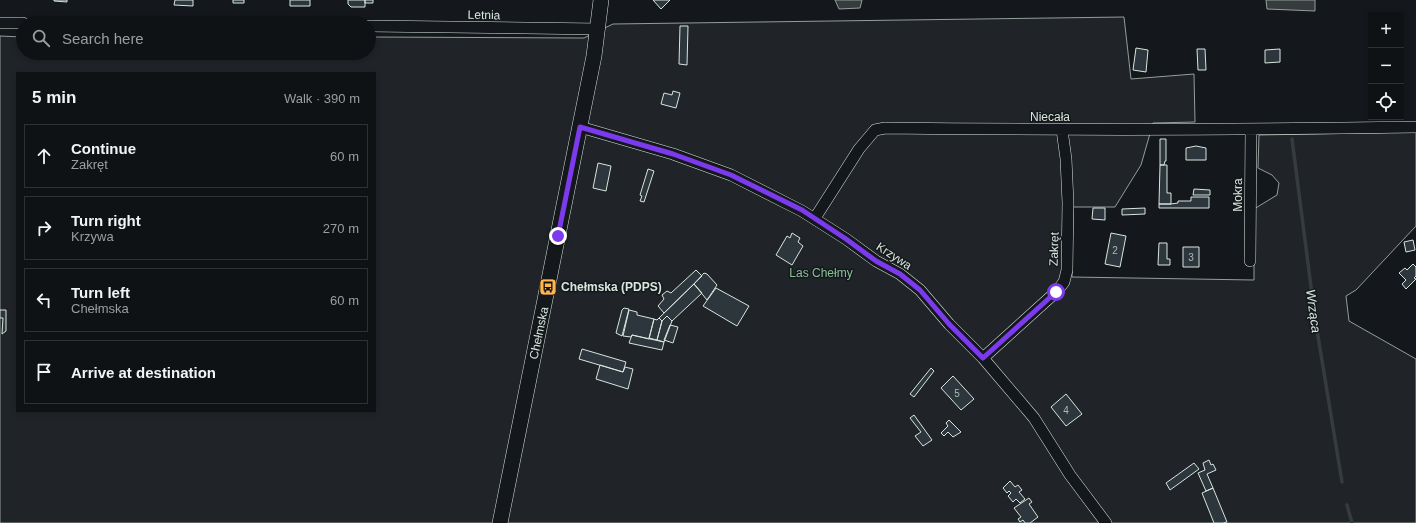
<!DOCTYPE html>
<html lang="en">
<head>
<meta charset="utf-8">
<style>
  :root { --surface:#0f1215; --page:#1d2022; --text:#f1f3f6; --muted:#9b9ea0; --line:#2f3234 }
  body { margin:0; font-family:Arial,sans-serif; background:var(--page); color:var(--text) }
  .controls { position:absolute; right:12px; top:12px; display:grid; overflow:hidden; border-radius:0px; box-shadow:0 2px 6px #0003 }
  .controls button { width:36px; height:36px; display:grid; place-items:center; padding:0; border:0; border-bottom:1px solid var(--line); background:var(--surface); color:var(--text); font:20px sans-serif }
  .stop { position:absolute; width:12px; height:12px; margin:-9px; border:3px solid #7c3aed; border-radius:50%; background:#fff }
  .stop.end { background:#7c3aed; border-color:#fff; box-shadow:0 1px 4px #0008 }
  .list { margin:0; padding:0; list-style:none }
  h2 { display:flex; justify-content:space-between; align-items:center; height:52px; margin:0; padding:0 16px; font-size:17px }
  h2 small { font-size:13px; font-weight:400; color:var(--muted) }
  .list li { display:grid; grid-template-columns:26px 1fr auto; gap:12px; align-items:center; box-sizing:border-box; height:64px; margin:0 8px 8px; padding:0 8px; border:1px solid var(--line); border-radius:0px }
  .list b { display:block; font-size:15px; white-space:nowrap }
  .list p { margin:0; font-size:13px; white-space:nowrap; color:var(--muted) }
  .list em { font-size:13px; font-style:normal; color:var(--muted) }
  .icon { flex:none; width:22px; height:22px; fill:none; stroke:currentColor; stroke-width:2; stroke-linecap:round; stroke-linejoin:round }
  .map { position:relative; flex:none; width:1416px; height:523px; overflow:hidden }
  .search { position:absolute; background:var(--surface); box-shadow:0 2px 6px #0003; left:16px; top:16px; width:360px; height:44px; display:flex; align-items:center; gap:10px; box-sizing:border-box; padding:0 14px; border-radius:22px; color:var(--muted); font-size:15px }
  .panel { position:absolute; background:var(--surface); box-shadow:0 2px 6px #0003; left:16px; top:72px; width:360px; height:340px; border-radius:0px }
  .map>svg:first-child { display:block }
  .green { fill:#202428; stroke:#939e99; fill-rule:evenodd }
  .water { fill:#363b3e; stroke:#939e99 }
  .lines { fill:none; stroke-linecap:round; stroke-linejoin:round }
  .stream { stroke:#363b3e; stroke-width:3.5 }
  .building { fill:#2c363c; stroke:#d8e6dc }
  .street-casing { stroke:#d8e6dc; stroke-width:12 }
  .secondary-casing { stroke:#d8e6dc; stroke-width:16 }
  .street { stroke:#14181c; stroke-width:11 }
  .secondary { stroke:#14181c; stroke-width:15 }
  .route { stroke:#7c3aed; stroke-width:5 }
  .labels { text-anchor:middle; stroke-width:3; stroke-linejoin:round; paint-order:stroke }
  .number-label { font-size:10px; fill:#adbab4 }
  .street-label { font-size:12px; fill:#d8e6dc; stroke:#14181c }
  .park-label { font-size:12px; fill:#8ac095; stroke:#14181c }
  .poi-label { font-size:12px; font-weight:bold; fill:#d8e6dc; stroke:#14181c; text-anchor:start }
  .water-label { font-size:13px; font-style:italic; fill:#d8e6dc; stroke:#14181c }
</style>
</head>
<body>
<div class="map">
<svg width="1416" height="523" viewBox="0 0 1416 523">
  <rect width="100%" height="100%" fill="#14181c"/>
  <path class="green" d="M1124 17 1131 79 1194 74 1195 122 1153 123 1141 165 1115 207H1073L1072 277 1254 280V209L1277 195 1279 183 1272 175 1258 168 1259 135 1416 132V226L1356 290 1346 296 1349 321 1416 359V523H0V36L23 37V53H369V37L584 38 613 24ZM17 73H375V411H17Z"/>
  <path class="water" d="M835 0H862L860 8 839 9Z
    M1266 0H1315V11L1267 9Z"/>
  <g class="lines">
    <path class="stream" d="M1292 139 1315 318 1342 482
      M1347 505 1352 523"/>
  </g>
  <path class="building" d="M54 0H67V2L54 1Z
    M175 0H193V6L174 5Z
    M233 0H244V3H233Z
    M290 0H310V6H290Z
    M348 0H365V7H351L348 4Z
    M365 0H373V3H365Z
    M653 0H670L661 9Z
    M680 26H688L687 65 679 64Z
    M1136 48 1148 50 1146 72 1133 70Z
    M1197 49H1205L1206 70H1198Z
    M1280 49V62L1265 63V50Z
    M673 91 680 93 676 108 661 104 664 93 672 95Z
    M1160 139H1166V161H1165L1164 165H1160Z
    M1196 146 1206 148V160H1186V148Z
    M598 163 611 166 606 191 593 188Z
    M1160 165H1167V193H1171V204H1159Z
    M648 169 654 171 644 202 640 201 642 196 640 195Z
    M1194 189 1210 190V195H1193Z
    M1191 197H1209V208H1159V204H1171L1178 203V201H1191Z
    M1093 208H1105V220L1092 219Z
    M1145 208V214L1122 215V209Z
    M792 233 800 238 798 242 803 246 792 265 776 255 787 236 790 238Z
    M1111 233 1126 236 1120 267 1105 264Z
    M1413 240 1415 250 1406 252 1404 242Z
    M1159 243H1167V259H1170V265H1158Z
    M1183 247H1199V267H1183Z
    M1413 264 1416 267V276L1414 278 1416 279 1406 289 1402 284 1406 280 1399 273 1405 268 1407 270Z
    M696 270 702 276 664 313 658 306 664 299 662 295 667 291 671 293Z
    M704 273 707 274 717 285 707 300 694 284Z
    M694 284 702 293 672 321 667 316 662 321 659 318Z
    M716 288 749 306 737 326 703 306Z
    M624 308 629 309 622 336 616 333 622 310Z
    M0 310H6V331L2 334 3 318H0Z
    M629 310 637 312V315L654 319 649 339 632 335 631 337 623 336Z
    M667 316 672 321 664 342 657 340 662 321Z
    M659 318 662 321 657 340 649 338 654 319 657 320Z
    M670 325 678 327 673 343 664 340Z
    M632 335 664 342 662 350 629 343Z
    M582 349 626 362 623 372 579 359Z
    M600 365 623 372 625 367 633 369 628 389 596 379Z
    M931 368 934 371 914 397 910 394Z
    M953 376 974 399 961 410 941 388Z
    M1066 394 1082 414 1066 426 1051 407Z
    M914 415 932 440 923 446 915 436 921 432 910 418Z
    M949 420 961 432 953 437 948 432 944 436 941 433 948 426 946 423Z
    M1209 460 1211 465 1213 464 1216 470 1207 474 1213 488 1206 491 1198 473 1205 470 1203 463Z
    M1194 463 1199 469 1170 490 1166 483Z
    M1010 481 1015 487 1018 485 1022 490 1019 492 1025 499 1020 503 1016 499 1013 502 1008 496 1011 493 1009 491 1007 493 1003 488Z
    M1213 488 1227 522 1223 523H1214L1202 493Z
    M1029 498 1032 502 1029 504 1038 517 1030 523H1025L1023 520 1020 522 1018 519 1021 517 1014 508Z"/>
  <g class="lines">
    <g class="street-casing">
      <path id="street" d="M0 23H23
        M369 26 599 29
        M580 127 673 154 731 175 802 211 846 239 876 261 900 274 920 290 949 324 983 358 1034 418 1070 475 1106 523
        M815 218 859 149 875 130 885 128C1062 130 1239 130 1416 127
        M1250 261 1251 130
        M983 358 1056 292 1064 282 1067 270 1068 203 1066 159 1062 130"/>
    </g>
    <g class="secondary-casing">
      <path id="secondary" d="M500 523 594 56 601 0"/>
    </g>
    <use href="#street" class="street"/>
    <use href="#secondary" class="secondary"/>
  </g>
  <g class="lines">
    <path class="route" d="M558 236 580 127 673 154 731 175 802 210 846 239 876 261 900 274 920 290 949 324 983 358 1056 292"/>
  </g>
  <defs>
    <g id="bus-square" transform="scale(0.9)"><rect x="-9" y="-9" width="18" height="18" rx="4" fill="#ffb74d" stroke="#14181c"/><path d="M-5-6H5V4H4V6H2V4H-2V6H-4V4H-5ZM-3.5-4V0h7V-4ZM-3.5 1.2v1.5H-2V1.2ZM2 1.2v1.5H3.5V1.2Z" fill="#111"/></g>
  </defs>
  <g fill-rule="evenodd">
    <use href="#bus-square" x="548" y="287"/>
  </g>
  <g class="labels">
    <g class="number-label">
      <text x="1115" y="254">2</text>
      <text x="1191" y="261">3</text>
      <text x="957" y="397">5</text>
      <text x="1066" y="414">4</text>
    </g>
    <g class="street-label">
      <text transform="translate(484 15) rotate(1)" y="4">Letnia</text>
      <text x="1050" y="121">Niecała</text>
      <text transform="translate(1238 195) rotate(-90)" y="4">Mokra</text>
      <text transform="translate(1054 249) rotate(-88)" y="4">Zakręt</text>
      <text transform="translate(894 256) rotate(33)" y="4">Krzywa</text>
      <text transform="translate(539 333) rotate(-78)" y="4">Chełmska</text>
    </g>
    <g class="park-label">
      <text x="821" y="277">Las Chełmy</text>
    </g>
    <g class="poi-label">
      <text x="561" y="291">Chełmska (PDPS)</text>
    </g>
    <g class="water-label">
      <text transform="translate(1314 311) rotate(82)" y="5">Wrząca</text>
    </g>
  </g>
</svg>
<div class="controls">
<button>+</button>
<button>−</button>
<button><svg class="icon" aria-label="locate" viewBox="0 0 24 24"><circle cx="12" cy="12" r="6"/><path d="M12 2v4M12 18v4M2 12h4M18 12h4"/></svg></button>
</div>
<div class="stop" style="left:1056px;top:292px"></div>
<div class="stop end" style="left:558px;top:236px"></div>
<div class="search"><svg class="icon" aria-label="search" viewBox="0 0 24 24"><circle cx="10" cy="10" r="6"/><path d="M15 15l6 6"/></svg>Search here</div>
<section class="panel">
<h2>5 min<small>Walk · 390 m</small></h2>
<ul class="list">
<li><svg class="icon" aria-label="ahead" viewBox="0 0 24 24"><path d="M12 20V5M6 11l6-6 6 6"/></svg><div><b>Continue</b><p>Zakręt</p></div><em>60 m</em></li>
<li><svg class="icon" aria-label="right" viewBox="0 0 24 24"><path d="M7 20v-9h11M14 6l5 5-5 5"/></svg><div><b>Turn right</b><p>Krzywa</p></div><em>270 m</em></li>
<li><svg class="icon" aria-label="left" viewBox="0 0 24 24"><path d="M17 20v-9H6M10 6l-5 5 5 5"/></svg><div><b>Turn left</b><p>Chełmska</p></div><em>60 m</em></li>
<li><svg class="icon" aria-label="arrive" viewBox="0 0 24 24"><path d="M6 21V4h12l-3 4 3 4H6"/></svg><div><b>Arrive at destination</b></div></li>
</ul>
</section>
</div>
</body>
</html>
